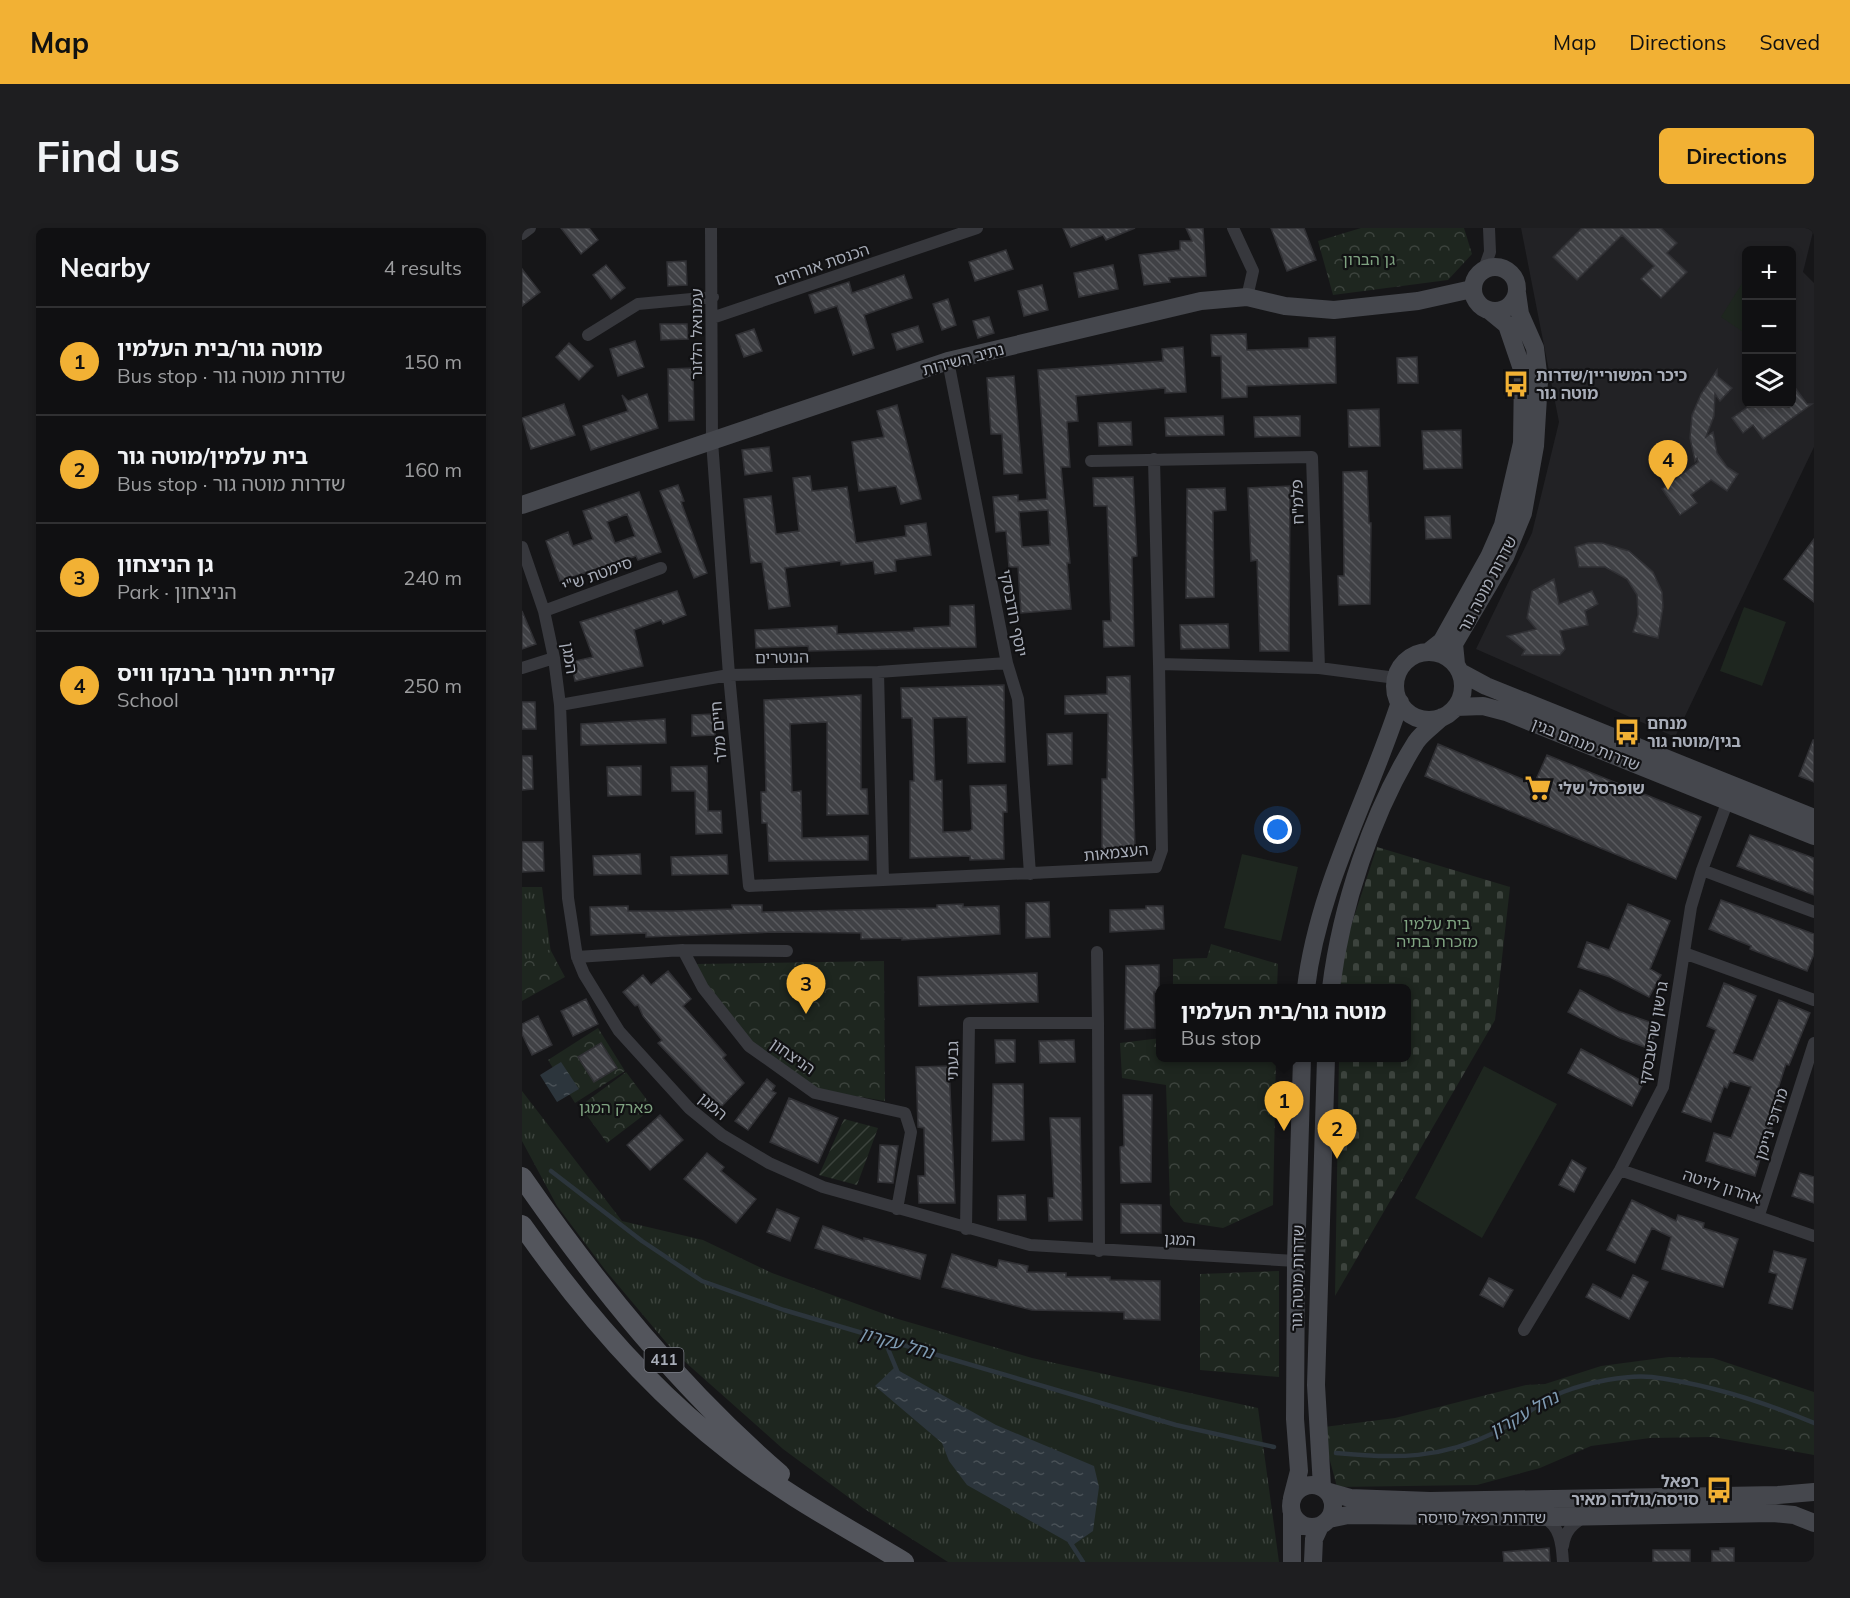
<!DOCTYPE html>
<html lang="en">
<head>
<meta charset="utf-8">
<style>
  :root { --surface:#101012; --page:#1e1e20; --text:#f1f3f6; --muted:#9c9d9f; --line:#303032; --accent:#f2b134 }
  body { margin:0; font-family:Mulish,"Noto Sans Hebrew",sans-serif; background:var(--page); color:var(--text) }
  .controls { position:absolute; right:18px; top:18px; display:grid; overflow:hidden; border-radius:9px; box-shadow:0 3px 9px #0003 }
  .controls button { width:54px; height:54px; display:grid; place-items:center; padding:0; border:0; border-bottom:2px solid var(--line); background:var(--surface); color:var(--text); font:30px sans-serif }
  .you { position:absolute; left:756px; top:602px; width:21px; height:21px; margin:-15px; border:4px solid #fff; border-radius:50%; background:#1a73e8; box-shadow:0 0 0 9px #1a73e833 }
  .badge { display:grid; place-items:center; width:39px; height:39px; border-radius:50%; background:var(--accent); color:#111; font-size:20px; font-weight:700 }
  .pin { position:absolute; translate:-50% -50px; filter:drop-shadow(0 2px 3px #0008) }
  .pin::after { content:''; position:absolute; top:32px; width:21px; height:18px; background:inherit; clip-path:polygon(0 0,100% 0,50% 100%) }
  .popup { position:absolute; left:634px; top:756px; width:255px; height:78px; box-sizing:border-box; display:grid; place-content:center; border-radius:9px; background:var(--surface); filter:drop-shadow(0 2px 4px #0005); font-size:20px; white-space:nowrap; color:var(--muted) }
  .popup b { font-size:22px; color:var(--text) }
  .popup::after { content:''; position:absolute; left:50%; top:100%; margin-left:-12px; border:12px solid transparent; border-top-color:var(--surface) }
  .list { margin:0; padding:0; list-style:none }
  h2 { display:flex; justify-content:space-between; align-items:center; height:78px; margin:0; padding:0 24px; font-size:26px }
  h2 small { font-size:20px; font-weight:400; color:var(--muted) }
  .list li { display:grid; grid-template-columns:39px 1fr auto; gap:18px; align-items:center; box-sizing:border-box; height:108px; padding:0 24px; border-top:2px solid var(--line) }
  .list b { display:block; font-size:22px; white-space:nowrap }
  .list p { margin:0; font-size:20px; white-space:nowrap; color:var(--muted) }
  .list em { font-size:20px; font-style:normal; color:var(--muted) }
  .icon { flex:none; width:33px; height:33px; fill:none; stroke:currentColor; stroke-width:2; stroke-linecap:round; stroke-linejoin:round }
  .map { position:relative; flex:none; width:1292px; height:1334px; overflow:hidden; border-radius:9px }
  header { display:flex; align-items:center; gap:36px; box-sizing:border-box; height:84px; padding:0 30px; background:var(--accent); color:#111 }
  header strong { font-size:28px }
  nav { display:flex; gap:33px; margin-inline-start:auto; font-size:21px }
  .intro { display:flex; align-items:center; justify-content:space-between; box-sizing:border-box; height:144px; padding:0 36px }
  h1 { margin:0; font-size:42px }
  .button { padding:15px 27px; border-radius:9px; background:var(--accent); color:#111; font-size:21px; font-weight:700 }
  main { display:flex; gap:36px; padding:0 36px }
  aside { flex:1; background:var(--surface); border-radius:9px; box-shadow:0 3px 9px #0003 }
  .map>svg:first-child { display:block }
  .built { fill:#222225; fill-rule:evenodd }
  .grass { fill:url(#grass-tufts) }
  .forest { fill:url(#forest-crowns) }
  .cemetery { fill:url(#cemetery-stones) }
  .garden { fill:url(#garden-furrows) }
  .pitch { fill:#1e261f }
  .water { fill:url(#water-ripples) }
  .lines { fill:none; stroke-linecap:round; stroke-linejoin:round }
  .stream { stroke:#2c353c; stroke-width:4.5 }
  .building { fill:url(#building-back-hatch); stroke:#303034; stroke-width:1.5; fill-rule:evenodd }
  .street { stroke:#37383d; stroke-width:12 }
  .secondary { stroke:#45474d; stroke-width:18 }
  .primary { stroke:#53555c; stroke-width:20 }
  .labels { text-anchor:middle; stroke-width:4.5; stroke-linejoin:round; paint-order:stroke }
  .shield { fill:#111113; stroke:#7b7e86; stroke-width:1.5 }
  .shield-label { font-size:15px; font-weight:bold; fill:#a8adb8 }
  .park-label { font-size:16px; fill:#7fa381; stroke:#111113 }
  .street-label { font-size:16px; fill:#a8adb8; stroke:#111113 }
  .poi-label { font-size:16px; font-weight:bold; fill:#a8adb8; stroke:#111113; text-anchor:start }
  .water-label { font-size:18px; font-style:italic; fill:#7f9bb3; stroke:#111113 }
</style>
</head>
<body>
<header>
<strong>Map</strong>
<nav><a>Map</a><a>Directions</a><a>Saved</a></nav>
</header>
<div class="intro"><h1>Find us</h1><a class="button">Directions</a></div>
<main>
<aside>
<h2>Nearby<small>4 results</small></h2>
<ul class="list">
<li><span class="badge">1</span><div><b>מוטה גור/בית העלמין</b><p>Bus stop · שדרות מוטה גור</p></div><em>150 m</em></li>
<li><span class="badge">2</span><div><b>בית עלמין/מוטה גור</b><p>Bus stop · שדרות מוטה גור</p></div><em>160 m</em></li>
<li><span class="badge">3</span><div><b>גן הניצחון</b><p>Park · הניצחון</p></div><em>240 m</em></li>
<li><span class="badge">4</span><div><b>קריית חינוך ברנקו וויס</b><p>School</p></div><em>250 m</em></li>
</ul>
</aside>
<div class="map">
<svg width="1292" height="1334" viewBox="0 0 1292 1334">
  <defs>
    <pattern id="grass-tufts" width="24" height="20" patternUnits="userSpaceOnUse" patternTransform="scale(1.5)"><rect width="24" height="20" fill="#1e261f"/><path d="M3 7l-1-3M5 7V3M7 7l1-3M15 17l-1-3M17 17v-4M19 17l1-3" fill="none" stroke="#3c433d"/></pattern>
    <pattern id="forest-crowns" width="20" height="18" patternUnits="userSpaceOnUse" patternTransform="scale(1.5)"><rect width="20" height="18" fill="#1e261f"/><path d="M2 6a3 3 0 1 1 6 0M12 15a3 3 0 1 1 6 0" fill="none" stroke="#3c433d"/></pattern>
    <pattern id="cemetery-stones" width="16" height="16" patternUnits="userSpaceOnUse" patternTransform="scale(1.5)"><rect width="16" height="16" fill="#1e261f"/><path d="M2 7V4a2 2 0 0 1 4 0v3zM10 15v-3a2 2 0 0 1 4 0v3z" fill="#3c433d"/></pattern>
    <pattern id="garden-furrows" width="10" height="10" patternUnits="userSpaceOnUse" patternTransform="scale(1.5)"><rect width="10" height="10" fill="#1e261f"/><path d="M-1 1l2-2M0 10L10 0M9 11l2-2" fill="none" stroke="#3c433d"/></pattern>
    <pattern id="water-ripples" width="26" height="14" patternUnits="userSpaceOnUse" patternTransform="scale(1.5)"><rect width="26" height="14" fill="#2c353c"/><path d="M2 4q2-2 4 0t4 0M15 11q2-2 4 0t4 0" fill="none" stroke="#485056"/></pattern>
    <pattern id="building-back-hatch" width="6" height="6" patternUnits="userSpaceOnUse" patternTransform="scale(1.5)"><rect width="6" height="6" fill="#404145"/><path d="M-1 5l2 2M0 0l6 6M5-1l2 2" fill="none" stroke="#595a5e"/></pattern>
  </defs>
  <rect width="100%" height="100%" fill="#161618"/>
  <path class="built" d="M999 0H1292L1281 44 1292 55V219L1153 509 954 421 1010 305 1037 194ZM1224 22H1270V176H1224Z"/>
  <path class="grass" d="M0 659H20L31 740 0 769Z
    M0 863 100 993 181 1012 250 1045 376 1091 510 1130 736 1180 757 1334H426L341 1280 261 1221 153 1125 84 1043 35 978 0 913Z"/>
  <path class="forest" d="M839 0H942L950 26 926 52 811 67 796 13Z
    M689 716 756 736 755 760H651V731L685 730Z
    M28 721 43 749 0 773V736Z
    M362 733 363 873 297 862 228 815 183 758 173 736Z
    M76 800 103 843 53 875 26 832Z
    M639 810V830H754L751 977 701 1000 662 994 648 977 644 857 600 850 598 815Z
    M104 844 131 880 85 915 58 878Z
    M757 1043V1149L678 1142V1046Z
    M1147 1129 1191 1130 1292 1164V1227L1191 1209 1128 1210 1069 1218 1018 1240 955 1257 815 1259 803 1214 802 1199 873 1190 1004 1157 1023 1156 1079 1138Z"/>
  <path class="cemetery" d="M855 619 988 659 973 792 813 1068 817 830H885V760H819V728Z"/>
  <path class="garden" d="M322 891 356 900 335 957 297 947Z"/>
  <path class="pitch" d="M1224 49V106L1199 89Z
    M1222 379 1264 394 1240 458 1198 443Z
    M720 626 776 639 759 713 702 700Z
    M962 838 1035 876 960 1010 893 970Z"/>
  <path class="water" d="M39 834 57 861 35 874 18 847Z
    M372 1140 474 1197 572 1238 577 1259 571 1303 551 1317 445 1257 427 1233 420 1215 353 1158Z"/>
  <g class="lines">
    <path class="stream" d="M29 943 120 1013 180 1053 262 1082 654 1197 752 1219
      M362 1111 376 1145
      M814 1225C874 1231 919 1231 974 1204 997 1193 1017 1174 1041 1164 1064 1155 1105 1146 1130 1149 1184 1156 1242 1174 1292 1195
      M548 1314 561 1334"/>
  </g>
  <path class="building" d="M39 0H67L76 12 59 26Z
    M541 0H613L584 12 581 7 549 19Z
    M664 0H681L684 48 647 50 648 54 622 57 617 27 658 22V13H670Z
    M749 0H782L794 32 765 43Z
    M1060 0H1139L1155 15 1145 25 1165 44 1139 70 1119 51 1132 38 1100 7 1055 52 1031 29Z
    M484 22 491 41 453 53 447 34Z
    M164 33 165 57 146 58 145 34Z
    M84 37 103 60 89 71 71 47Z
    M591 37 596 61 557 69 552 45Z
    M0 41 18 64 0 78Z
    M382 47 390 70 342 87 352 120 331 127 315 78 293 85 287 67 327 54 330 65Z
    M520 57 526 82 502 88 496 63Z
    M426 71 434 97 420 102 411 76Z
    M467 89 472 105 456 110 451 93Z
    M138 96H165L166 111 139 112Z
    M396 98 401 114 375 122 370 106Z
    M232 101 240 123 222 129 214 107Z
    M724 106 725 122 787 120V110L813 109 814 155 725 158V169L700 170 699 128H690L689 107Z
    M113 113 122 139 96 148 88 121Z
    M47 115 71 138 57 152 34 129Z
    M661 119 664 164 643 165V160L554 168 556 193 545 194 548 239H539L548 335H545L549 381 499 385 496 339H487L484 303 474 304 471 269 496 267V273L525 271 516 142 641 133 640 121ZM526 282 528 317 500 319 497 284Z
    M895 129 896 155H876L875 130Z
    M171 140 172 192 147 193 146 141Z
    M1195 142V148L1210 160 1198 173 1193 166 1192 188 1184 209 1191 204 1195 225 1205 239 1216 246 1205 263 1189 252 1169 267 1175 275 1158 287 1140 261 1176 234 1175 230 1173 233 1168 210 1170 187 1179 166Z
    M492 148 500 245 482 246 480 206H469L465 150Z
    M1269 154 1285 176H1290L1241 211 1231 197 1221 205 1210 190 1230 176H1269Z
    M125 166 136 200 69 222 61 198 106 183 100 167 106 173Z
    M42 176 53 207 9 221 0 190Z
    M375 177 399 271 379 276 374 258 337 263 330 214 362 209 355 183Z
    M857 181 858 218 827 219 826 182Z
    M701 188 702 207 644 208 643 190Z
    M778 188V208L733 209 732 189Z
    M609 194 610 217 577 218 576 195Z
    M939 202 940 240 902 241 900 203Z
    M247 219 250 243 223 247 220 222Z
    M845 243 847 295H849L848 376 817 377 816 348H822L821 244Z
    M288 248 290 263 325 259 334 315 384 308 383 298 404 295 409 327 373 332 374 343 353 346 351 333 319 337V333L263 340 268 378 247 381 240 334 229 335 222 271 249 268 254 306 277 303 271 250Z
    M611 249 615 328 610 329 612 418 582 419 581 393H589L585 278H572L571 250Z
    M156 257 162 273 159 274 185 345 172 350 138 263Z
    M768 258 767 423H738L735 332 729 333 726 260Z
    M703 260 704 282 691 283 692 369 664 370 665 261Z
    M117 264 139 324 116 332 114 328 38 353 24 313 46 304 51 318 71 311 61 283ZM105 286 113 308 93 315 85 294Z
    M928 288 929 310 904 311 903 289Z
    M1292 311V374L1262 351Z
    M1066 315H1080L1107 323 1131 344 1140 364 1141 379 1136 410 1111 404 1116 387 1115 367 1105 351 1083 339H1057L1053 319Z
    M1032 351 1037 376 1070 363 1076 376 1063 383 1066 397 1038 403 1043 421 1038 427H1000L1003 422 985 408 1014 401 1005 390 1010 363Z
    M155 363 164 387 141 396 139 392 112 402 121 438 53 453 49 434 71 429 58 394Z
    M452 377 454 419 287 423 286 418 234 420 233 402 315 398V406L392 403V400L428 398V378Z
    M0 383 14 416 0 421Z
    M706 396 707 420 659 421 658 397Z
    M608 448 613 621 580 622V551H585L586 485 543 486V468L585 466V449Z
    M482 457 483 534 446 535 445 489 411 490 413 553 420 552 421 604 447 603 450 601 448 558 484 557 485 584H481L482 631 448 632V628L388 630V553H392L390 490H380L379 460Z
    M339 467V561H345L346 586 305 587V494L268 496 270 564 279 563 280 610 346 608V632L247 633 245 595H240L239 564H244L242 472Z
    M0 474H13L14 501H0Z
    M192 486 193 507 170 508V487Z
    M143 491 144 515 59 517V496Z
    M550 505V536L526 537 525 506Z
    M1291 512H1292V554L1277 548Z
    M916 516 1012 556 1025 527 1179 589 1154 651 903 548Z
    M0 528H10L11 561 0 562Z
    M119 538V567L86 568 85 539Z
    M185 538 186 583H199L200 605 174 606 173 563H150L149 539Z
    M1228 607 1292 630V667L1215 638Z
    M0 614H21L22 643 0 644Z
    M118 626 119 646 72 647 71 628Z
    M205 627 206 646 150 647 149 629Z
    M1199 672 1292 706V726L1285 743 1228 721 1229 718 1187 701Z
    M527 674 528 709 504 710V675Z
    M441 676V679L477 678 478 706 380 712V710L339 711V705L252 704 124 709V705L69 707 68 679 106 678V683H151L211 681 210 677H240V684L415 680V677Z
    M1106 676 1148 693 1128 741 1139 747 1127 769 1088 749 1056 739 1065 714 1087 722Z
    M624 678H641L642 701 588 704V682L624 681Z
    M637 737V764H632L633 800 603 801 604 738Z
    M146 743 169 771 161 778 204 827 201 830 222 855 198 880 136 815 140 812 121 788 116 777 113 778 101 764 121 747 129 757Z
    M515 745 516 774 397 778 396 749Z
    M1202 755 1234 768 1211 825 1231 833 1257 772 1288 785 1267 837 1264 836 1251 876 1259 879 1248 905 1246 904 1233 948 1184 933 1192 905 1209 910 1229 859 1208 853 1205 860 1202 858 1189 894 1160 884 1194 802 1185 798Z
    M1058 762 1096 783 1136 797 1128 821 1098 810 1046 784Z
    M64 771 76 796 51 808 39 783Z
    M16 788 30 817 10 827 0 806V796Z
    M473 812H493V834L474 835Z
    M552 812 553 834 518 835 517 813Z
    M79 815 95 840 72 854 56 829Z
    M1059 821 1122 854 1110 878 1046 845Z
    M427 838 433 975H397L396 948H403L402 900 396 899 394 839Z
    M245 851 253 858 250 863 254 865 226 902 213 893Z
    M471 856H501L502 912 470 913Z
    M601 867H630L629 954 599 955 598 919 602 918Z
    M267 870 316 890 296 935 248 914Z
    M138 887 161 912 128 942 105 917Z
    M528 890H558L560 992 527 993 526 970H532Z
    M358 917 376 918 371 955 356 954Z
    M185 925 202 939 199 943 234 971 214 995 162 951Z
    M1050 932 1064 940 1052 964 1037 957Z
    M1278 945 1292 949V975L1270 968Z
    M503 967 504 992H476V968Z
    M1110 972 1154 993 1156 987 1182 995 1181 1000 1216 1011 1201 1059 1140 1041 1149 1009 1130 1000 1113 1035 1085 1022Z
    M599 976 639 977V1005H599Z
    M255 981 277 990 268 1013 245 1004Z
    M301 998 342 1013V1010L404 1027 398 1051 293 1020Z
    M1252 1023 1284 1031 1270 1081 1247 1075 1255 1046 1247 1044Z
    M430 1026 475 1040 477 1032 506 1038 505 1044 544 1045V1049H588V1052L638 1053V1092L602 1091V1084L510 1082 420 1059Z
    M1111 1047 1126 1054 1107 1091 1064 1069 1071 1056 1099 1071Z
    M967 1050 991 1062 981 1079 958 1067Z
    M1027 1320 1028 1334H982L981 1324Z
    M1198 1320H1212V1334H1190V1323H1198Z
    M1131 1322H1168V1334H1131Z"/>
  <g class="lines">
    <path class="street" d="M189 0 190 213 207 447 227 658 361 652
      M711 0 731 43 725 69
      M0 6 8 0
      M962 41 968 24 967 0
      M190 90 455 0
      M66 107 116 76 191 69
      M426 133 485 435 496 471 508 646
      M632 231 637 436
      M569 233 790 229 797 440
      M0 319 22 383 32 430 38 477 46 670 55 729 62 746 97 803 167 880 200 907 247 935 301 959 508 1017 774 1033
      M22 383 139 340
      M0 440 32 430
      M356 444 361 652 634 639 640 622 637 436 797 440 874 450
      M38 477 207 447 356 444 485 435
      M1180 642 1292 684
      M161 722 265 723
      M575 724 576 795
      M1162 725 1292 772
      M55 729 161 722 181 760 227 818 293 865 383 885 389 904 375 981
      M1098 942 1292 1008
      M1237 987 1292 815
      M444 1001 447 795H576L577 1023
      M1002 1102 1098 942 1141 859 1169 679 1180 642 1208 567
      M1021 1290C1038 1296 1040 1317 1041 1334
      M1041 1318C1043 1304 1049 1297 1062 1289"/>
    <path class="secondary" d="M951 61a22 22 0 1 1 44 0a22 22 0 1 1-44 0Z
      M0 277 426 133 679 73 725 69 763 78 812 82 896 73 950 61
      M906 424 920 413 967 329 981 297 1000 215 1001 144 985 97 968 83
      M873 458a34 34 0 1 1 68 0a34 34 0 1 1-68 0Z
      M934 436 932 416 983 329 1001 285 1013 218 1017 153 1013 120 998 86 995 65
      M938 444 964 458 1292 590
      M934 479 961 478 984 484 1292 608
      M784 760C796 659 847 570 878 474
      M809 760C819 679 850 584 894 514 900 505 912 497 920 489
      M769 1278a21 21 0 1 1 42 0a21 21 0 1 1-42 0Z
      M800 1259 794 1157 804 830
      M807 1264 828 1270 908 1273 1256 1267 1292 1264
      M770 1270 777 1243 773 1191 774 1033 780 830
      M807 1291 826 1287 1035 1289 1251 1285 1272 1287 1292 1295
      M770 1334V1285
      M791 1334 792 1311 798 1298"/>
    <path class="primary" d="M0 949C75 1057 158 1160 258 1246
      M0 997C59 1081 127 1161 209 1224 262 1266 324 1299 382 1334"/>
  </g>
  <defs>
    <g id="bus-bare" transform="scale(2.07)"><path d="M-5-6H5V4H4V6H2V4H-2V6H-4V4H-5ZM-3.5-4V0h7V-4ZM-3.5 1.2v1.5H-2V1.2ZM2 1.2v1.5H3.5V1.2Z" fill="#f2b134" stroke="#111113" stroke-width="2.5" paint-order="stroke"/></g>
    <g id="supermarket-bare" transform="scale(2.07)"><path d="M-6-5.5h2.5l.6 2H6L4.5 2H-2.5L-4.4-4H-6ZM-1.5 3.2a1.3 1.3 0 1 0 .1 0ZM3 3.2a1.3 1.3 0 1 0 .1 0Z" fill="#f2b134" stroke="#111113" stroke-width="2.5" paint-order="stroke"/></g>
  </defs>
  <g fill-rule="evenodd">
    <use href="#bus-bare" x="994" y="156"/>
    <use href="#bus-bare" x="1105" y="504"/>
    <use href="#supermarket-bare" x="1016" y="560"/>
    <use href="#bus-bare" x="1197" y="1262"/>
  </g>
  <g class="labels">
    <rect class="shield" x="122.5" y="1120" width="39" height="24" rx="4.5"/>
    <g class="shield-label">
      <text x="142" y="1137">411</text>
    </g>
    <g class="park-label">
      <text x="847" y="37">גן הברון</text>
      <text x="915" y="701">בית עלמין<tspan x="915" dy="18">מזכרת בתיה</tspan></text>
      <text x="94" y="885">פארק המגן</text>
    </g>
    <g class="street-label">
      <text transform="translate(300 36) rotate(-19)" y="6">הכנסת אורחים</text>
      <text transform="translate(174 106) rotate(-90)" y="6">עמנואל הלזנר</text>
      <text transform="translate(441 131) rotate(-15)" y="6">נתיב השירות</text>
      <text transform="translate(775 274) rotate(-92)" y="6">פלמ"ח</text>
      <text transform="translate(75 346) rotate(-20)" y="6">סימטת ש"י</text>
      <text transform="translate(965 356) rotate(-62)" y="6">שדרות מוטה גור</text>
      <text transform="translate(492 385) rotate(79)" y="6">יוסף רודבסקי</text>
      <text transform="translate(260 429) rotate(-1)" y="6">הנוטרים</text>
      <text transform="translate(48 430) rotate(81)" y="6">המגן</text>
      <text transform="translate(196 504) rotate(-95)" y="6">חיים מלר</text>
      <text transform="translate(1064 516) rotate(22)" y="6">שדרות מנחם בגין</text>
      <text transform="translate(594 624) rotate(-6)" y="6">העצמאות</text>
      <text transform="translate(1131 805) rotate(-80)" y="6">גרשון שרשבסקי</text>
      <text transform="translate(271 828) rotate(35)" y="6">הניצחון</text>
      <text transform="translate(430 833) rotate(-89)" y="6">גבעתי</text>
      <text transform="translate(191 878) rotate(40)" y="6">המגן</text>
      <text transform="translate(1249 896) rotate(-72)" y="6">מרדכי ניימן</text>
      <text transform="translate(1200 958) rotate(18)" y="6">אהרון לויטה</text>
      <text transform="translate(658 1011) rotate(3)" y="6">המגן</text>
      <text transform="translate(775 1050) rotate(-89)" y="6">שדרות מוטה גור</text>
      <text x="960" y="1295">שדרות רפאל סויסה</text>
    </g>
    <g class="poi-label">
      <text x="1014" y="153">כיכר המשוריין/שדרות<tspan x="1014" dy="18">מוטה גור</tspan></text>
      <text x="1125" y="501">מנחם<tspan x="1125" dy="18">בגין/מוטה גור</tspan></text>
      <text x="1036" y="566">שופרסל שלי</text>
      <text x="1177" y="1259" text-anchor="end">רפאל<tspan x="1177" dy="18">סויסה/גולדה מאיר</tspan></text>
    </g>
    <g class="water-label">
      <text transform="translate(375 1115) rotate(16)" y="6">נחל עקרון</text>
      <text transform="translate(1002 1186) rotate(-29)" y="6">נחל עקרון</text>
    </g>
  </g>
</svg>
<div class="controls">
<button>+</button>
<button>−</button>
<button><svg class="icon" aria-label="layers" viewBox="0 0 24 24"><path d="M12 4l9 5-9 5-9-5zM3 14l9 5 9-5"/></svg></button>
</div>
<div class="you"></div>
<div class="pin badge" style="left:762px;top:903px">1</div>
<div class="popup"><b>מוטה גור/בית העלמין</b>Bus stop</div>
<div class="pin badge" style="left:815px;top:931px">2</div>
<div class="pin badge" style="left:284px;top:786px">3</div>
<div class="pin badge" style="left:1146px;top:262px">4</div>
</div>
</main>
</body>
</html>
